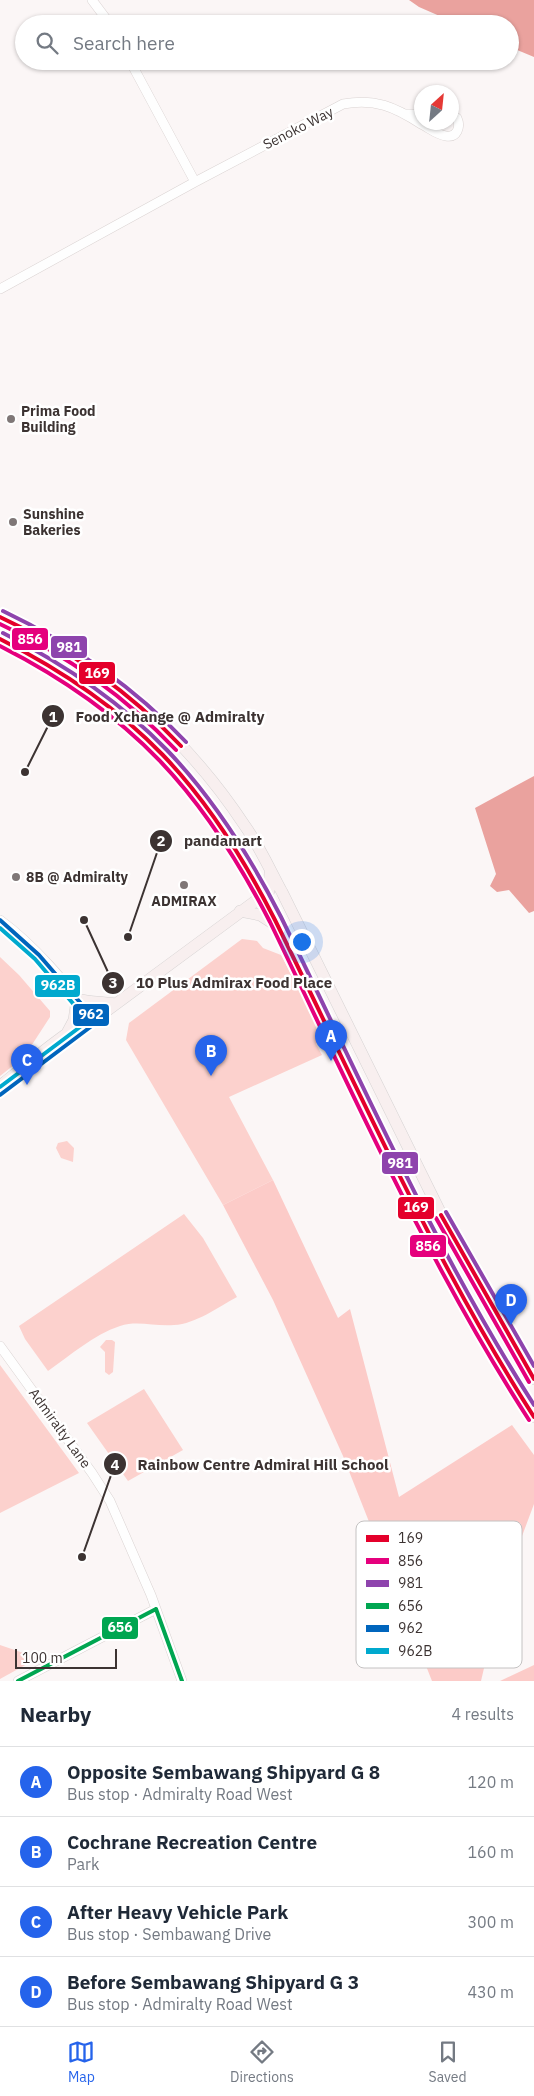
<!DOCTYPE html>
<html lang="en">
<head>
<meta charset="utf-8">
<style>
  :root { --surface:#fff; --page:#f6f6f7; --text:#1f2937; --muted:#747a83; --line:#e0e1e3; --accent:#2563eb }
  body { margin:0; font-family:"IBM Plex Sans",sans-serif; background:var(--page); color:var(--text) }
  .compass { position:absolute; left:414px; top:85px; width:45px; height:45px; border-radius:50%; background:var(--surface); box-shadow:0 1px 4px #0004; rotate:27deg }
  .scale { position:absolute; left:15px; bottom:12px; width:102px; box-sizing:border-box; padding-left:5px; border:2px solid #3c3332; border-top:0; font-size:14px; line-height:18px; white-space:nowrap; color:#3c3332; -webkit-text-stroke:4px #fff; paint-order:stroke }
  .you { position:absolute; left:301px; top:941px; width:18px; height:18px; margin:-12px; border:4px solid #fff; border-radius:50%; background:#1a73e8; box-shadow:0 0 0 8px #1a73e833 }
  .badge { display:grid; place-items:center; width:32px; height:32px; border-radius:50%; background:var(--accent); color:#fff; font-size:16px; font-weight:700 }
  .pin { position:absolute; translate:-50% -41px; filter:drop-shadow(0 1px 2px #0008) }
  .pin::after { content:''; position:absolute; top:26px; width:18px; height:15px; background:inherit; clip-path:polygon(0 0,100% 0,50% 100%) }
  .list { margin:0; padding:0; list-style:none }
  h2 { display:flex; justify-content:space-between; align-items:center; height:65px; margin:0; padding:0 20px; font-size:21px }
  h2 small { font-size:16px; font-weight:400; color:var(--muted) }
  .list li { display:grid; grid-template-columns:32px 1fr auto; gap:15px; align-items:center; box-sizing:border-box; height:70px; padding:0 20px; border-top:1px solid var(--line) }
  .list b { display:block; font-size:19px; white-space:nowrap }
  .list p { margin:0; font-size:16px; white-space:nowrap; color:var(--muted) }
  .list em { font-size:16px; font-style:normal; color:var(--muted) }
  .icon { flex:none; width:28px; height:28px; fill:none; stroke:currentColor; stroke-width:2; stroke-linecap:round; stroke-linejoin:round }
  .map { position:relative; flex:none; width:534px; height:1681px; overflow:hidden }
  .search { position:absolute; background:var(--surface); box-shadow:0 1px 4px #0004; left:15px; right:15px; top:15px; height:55px; display:flex; align-items:center; gap:12px; box-sizing:border-box; padding:0 18px; border-radius:28px; color:var(--muted); font-size:19px }
  .sheet { height:345px; background:var(--surface) }
  nav { display:flex; justify-content:space-around; align-items:center; box-sizing:border-box; height:70px; border-top:1px solid var(--line); background:var(--surface); font-size:14px; color:var(--muted) }
  nav a { display:grid; justify-items:center; gap:2px }
  nav .on { color:var(--accent) }
  .map>svg:first-child { display:block }
  .green { fill:#fcd1cd }
  .forest { fill:#fccbc8 }
  .water { fill:#eaa29e }
  .lines { fill:none; stroke-linecap:round; stroke-linejoin:round }
  .minor-casing { stroke:#dad3d2; stroke-width:10 }
  .major-casing { stroke:#d6d3d3; stroke-width:12 }
  .minor { stroke:#fefefe; stroke-width:9 }
  .major { stroke:#f8efef; stroke-width:11 }
  .bus-1-casing { stroke:#fff; stroke-width:8 }
  .bus-2-casing { stroke:#fff; stroke-width:8 }
  .bus-3-casing { stroke:#fff; stroke-width:8 }
  .bus-4-casing { stroke:#fff; stroke-width:8 }
  .bus-5-casing { stroke:#fff; stroke-width:8 }
  .bus-6-casing { stroke:#fff; stroke-width:8 }
  .bus-1 { stroke:#e4002b; stroke-width:4 }
  .bus-2 { stroke:#e5007d; stroke-width:4 }
  .bus-3 { stroke:#8e44ad; stroke-width:4 }
  .bus-4 { stroke:#00a651; stroke-width:4 }
  .bus-5 { stroke:#0065bd; stroke-width:4 }
  .bus-6 { stroke:#00a9ce; stroke-width:4 }
  .poi-dot { fill:#7f7777; stroke:#fff; stroke-width:2 }
  .labels { text-anchor:middle; stroke-width:5; stroke-linejoin:round; paint-order:stroke }
  .street-label { font-size:14px; fill:#3c3332; stroke:#fff }
  .poi-label { font-size:14px; font-weight:bold; fill:#3c3332; stroke:#fff; text-anchor:start }
  .key { fill:#fff; stroke:#c4c2c2; stroke-width:1 }
  .key-label { font-size:14px; fill:#3c3332 }
  .leader { fill:none; stroke:#3c3332; stroke-width:2 }
  .callout-dot { fill:#3c3332; stroke:#fff; stroke-width:2 }
  .mark-label { font-size:15px; text-anchor:middle; font-weight:bold; fill:#fff }
  .callout-label { font-size:15px; text-anchor:middle; font-weight:bold; fill:#3c3332; stroke:#fff; stroke-width:5; stroke-linejoin:round; paint-order:stroke }
  .line-badge { stroke:#fff; stroke-width:2 }
  .badge-label { font-size:14px; text-anchor:middle; font-weight:bold; fill:#fff }
</style>
</head>
<body>
<div class="map">
<svg width="534" height="1681" viewBox="0 0 534 1681">
  <rect width="100%" height="100%" fill="#fbf6f6"/>
  <path class="green" d="M242 939 257 941 263 948 281 955 323 1034 316 1044 322 1055 229 1097 273 1180 223 1205 126 1040 129 1023Z
    M0 957 19 975 50 1011V1017L24 1057 0 1076Z
    M67 1141 74 1148 73 1162 61 1158 56 1148 58 1143Z
    M184 1214 203 1238 237 1297C218 1307 196 1324 174 1325 156 1327 138 1320 120 1326 93 1335 71 1355 48 1371L25 1339 19 1326Z
    M106 1340H112L115 1342 113 1372 109 1375 105 1372V1352L100 1347Z
    M0 1365 79 1473 0 1513Z
    M144 1389 183 1450 128 1481 87 1423Z
    M0 1645 38 1658 0 1679Z"/>
  <path class="forest" d="M273 1180 338 1318 350 1309 399 1497 512 1425 534 1455V1504L503 1587 481 1681H432L343 1456 273 1300 223 1205Z
    M534 1665V1681H500Z"/>
  <path class="water" d="M409 0H534V57L510 47V24H458L419 7Z
    M534 776V911L529 913 509 890 497 892 490 886 496 874 475 808Z"/>
  <g class="lines">
    <g class="minor-casing">
      <path id="minor" d="M92 0 110 24
        M130 61 195 182
        M406 114H422
        M0 289 195 182 343 104C375 98 395 107 421 124 429 128 437 135 446 136 457 138 461 127 457 118L452 115
        M0 920C37 947 67 985 96 1021
        M0 1346 92 1473 110 1501 151 1595 182 1681
        M18 1681 156 1609"/>
    </g>
    <g class="major-casing">
      <path id="major" d="M0 617C100 660 185 735 245 826 260 847 270 870 282 892L448 1228 534 1379
        M0 639C90 681 171 747 225 831 263 888 290 950 319 1011 335 1046 353 1081 369 1115 418 1219 471 1321 534 1417
        M240 911 260 915 277 926
        M67 1033 74 1020 77 999C90 1002 102 1002 115 1004
        M0 1086C22 1069 78 1020 101 1015L269 891 270 873"/>
    </g>
    <use href="#minor" class="minor"/>
    <use href="#major" class="major"/>
    <g class="bus-1-casing">
      <path id="bus-1" d="M0 617C69 649 129 691 181 746
        M0 639C135 707 207 786 275 920 358 1088 433 1259 534 1417
        M441 1215 534 1379"/>
    </g>
    <g class="bus-2-casing">
      <path id="bus-2" d="M0 624C67 655 125 696 176 750
        M0 646C132 713 203 792 270 922 352 1091 427 1262 529 1420
        M436 1218 529 1382"/>
    </g>
    <g class="bus-3-casing">
      <path id="bus-3" d="M3 611C72 644 133 686 186 742
        M3 633C139 702 212 782 281 917 362 1082 435 1250 534 1405
        M446 1212 534 1366"/>
    </g>
    <g class="bus-4-casing">
      <path id="bus-4" d="M156 1609 182 1681
        M18 1681 156 1609"/>
    </g>
    <g class="bus-5-casing">
      <path id="bus-5" d="M0 920 39 955 97 1022 0 1095"/>
    </g>
    <g class="bus-6-casing">
      <path id="bus-6" d="M0 928 35 959 88 1021 0 1087"/>
    </g>
    <use href="#bus-1" class="bus-1"/>
    <use href="#bus-2" class="bus-2"/>
    <use href="#bus-3" class="bus-3"/>
    <use href="#bus-4" class="bus-4"/>
    <use href="#bus-5" class="bus-5"/>
    <use href="#bus-6" class="bus-6"/>
  </g>
  <g class="poi-dot">
    <circle cx="11" cy="419" r="5"/>
    <circle cx="13" cy="522" r="5"/>
    <circle cx="16" cy="877" r="5"/>
    <circle cx="184" cy="885" r="5"/>
  </g>
  <g class="labels">
    <g class="street-label">
      <text transform="translate(298 128) rotate(-27)" y="5">Senoko Way</text>
      <text transform="translate(60 1428) rotate(54)" y="5">Admiralty Lane</text>
    </g>
    <g class="poi-label">
      <text x="21" y="416">Prima Food<tspan x="21" dy="16">Building</tspan></text>
      <text x="23" y="519">Sunshine<tspan x="23" dy="16">Bakeries</tspan></text>
      <text x="26" y="882">8B @ Admiralty</text>
      <text x="184" y="906" text-anchor="middle">ADMIRAX</text>
    </g>
  </g>
  <rect x="356" y="1521" width="166" height="147" rx="8" class="key"/>
  <rect x="366" y="1535" width="23" height="7" fill="#e4002b"/>
  <rect x="366" y="1558" width="23" height="6" fill="#e5007d"/>
  <rect x="366" y="1580" width="23" height="7" fill="#8e44ad"/>
  <rect x="366" y="1603" width="23" height="6" fill="#00a651"/>
  <rect x="366" y="1625" width="23" height="7" fill="#0065bd"/>
  <rect x="366" y="1648" width="23" height="6" fill="#00a9ce"/>
  <g class="key-label">
    <text x="398" y="1543">169</text>
    <text x="398" y="1566">856</text>
    <text x="398" y="1588">981</text>
    <text x="398" y="1611">656</text>
    <text x="398" y="1633">962</text>
    <text x="398" y="1656">962B</text>
  </g>
  <path class="leader" d="M25 772L53 716M128 937L161 841M84 920L113 983M82 1557L115 1464"/>
  <g class="callout-dot">
    <circle cx="25" cy="772" r="5"/>
    <circle cx="128" cy="937" r="5"/>
    <circle cx="84" cy="920" r="5"/>
    <circle cx="82" cy="1557" r="5"/>
    <circle cx="53" cy="716" r="12"/>
    <circle cx="161" cy="841" r="12"/>
    <circle cx="113" cy="983" r="12"/>
    <circle cx="115" cy="1464" r="12"/>
  </g>
  <g class="mark-label">
    <text x="53" y="722">1</text>
    <text x="161" y="846">2</text>
    <text x="113" y="988">3</text>
    <text x="115" y="1470">4</text>
  </g>
  <g class="callout-label">
    <text x="170" y="722">Food Xchange @ Admiralty</text>
    <text x="223" y="846">pandamart</text>
    <text x="234" y="988">10 Plus Admirax Food Place</text>
    <text x="263" y="1470">Rainbow Centre Admiral Hill School</text>
  </g>
  <g class="line-badge">
    <rect x="11" y="627" width="38" height="24" rx="5" fill="#e5007d"/>
    <rect x="50" y="635" width="38" height="24" rx="5" fill="#8e44ad"/>
    <rect x="78" y="661" width="38" height="24" rx="5" fill="#e4002b"/>
    <rect x="34" y="974" width="47" height="24" rx="5" fill="#00a9ce"/>
    <rect x="72" y="1003" width="38" height="24" rx="5" fill="#0065bd"/>
    <rect x="381" y="1151" width="38" height="24" rx="5" fill="#8e44ad"/>
    <rect x="397" y="1196" width="38" height="24" rx="5" fill="#e4002b"/>
    <rect x="409" y="1234" width="38" height="24" rx="5" fill="#e5007d"/>
    <rect x="101" y="1616" width="38" height="24" rx="5" fill="#00a651"/>
  </g>
  <g class="badge-label">
    <text x="30" y="644">856</text>
    <text x="69" y="652">981</text>
    <text x="97" y="678">169</text>
    <text x="58" y="990">962B</text>
    <text x="91" y="1019">962</text>
    <text x="400" y="1168">981</text>
    <text x="416" y="1212">169</text>
    <text x="428" y="1251">856</text>
    <text x="120" y="1632">656</text>
  </g>
</svg>
<svg class="compass" viewBox="-18 -18 36 36"><path d="M0-13l5 13h-10z" fill="#e53935"/><path d="M0 13l5-13h-10z" fill="#747a83"/></svg>
<div class="scale">100 m</div>
<div class="you"></div>
<div class="pin badge" style="left:331px;top:1061px">A</div>
<div class="pin badge" style="left:211px;top:1076px">B</div>
<div class="pin badge" style="left:27px;top:1085px">C</div>
<div class="pin badge" style="left:511px;top:1325px">D</div>
<div class="search"><svg class="icon" aria-label="search" viewBox="0 0 24 24"><circle cx="10" cy="10" r="6"/><path d="M15 15l6 6"/></svg>Search here</div>
</div>
<section class="sheet">
<h2>Nearby<small>4 results</small></h2>
<ul class="list">
<li><span class="badge">A</span><div><b>Opposite Sembawang Shipyard G 8</b><p>Bus stop · Admiralty Road West</p></div><em>120 m</em></li>
<li><span class="badge">B</span><div><b>Cochrane Recreation Centre</b><p>Park</p></div><em>160 m</em></li>
<li><span class="badge">C</span><div><b>After Heavy Vehicle Park</b><p>Bus stop · Sembawang Drive</p></div><em>300 m</em></li>
<li><span class="badge">D</span><div><b>Before Sembawang Shipyard G 3</b><p>Bus stop · Admiralty Road West</p></div><em>430 m</em></li>
</ul>
</section>
<nav>
<a class="on"><svg class="icon" aria-label="map" viewBox="0 0 24 24"><path d="M3 6l6-2 6 2 6-2v14l-6 2-6-2-6 2zM9 4v14M15 6v14"/></svg>Map</a>
<a><svg class="icon" aria-label="directions" viewBox="0 0 24 24"><path d="M12 3l9 9-9 9-9-9zM9 14v-3h6M13 9l2 2-2 2"/></svg>Directions</a>
<a><svg class="icon" aria-label="saved" viewBox="0 0 24 24"><path d="M7 4h10v16l-5-4-5 4z"/></svg>Saved</a>
</nav>
</body>
</html>
